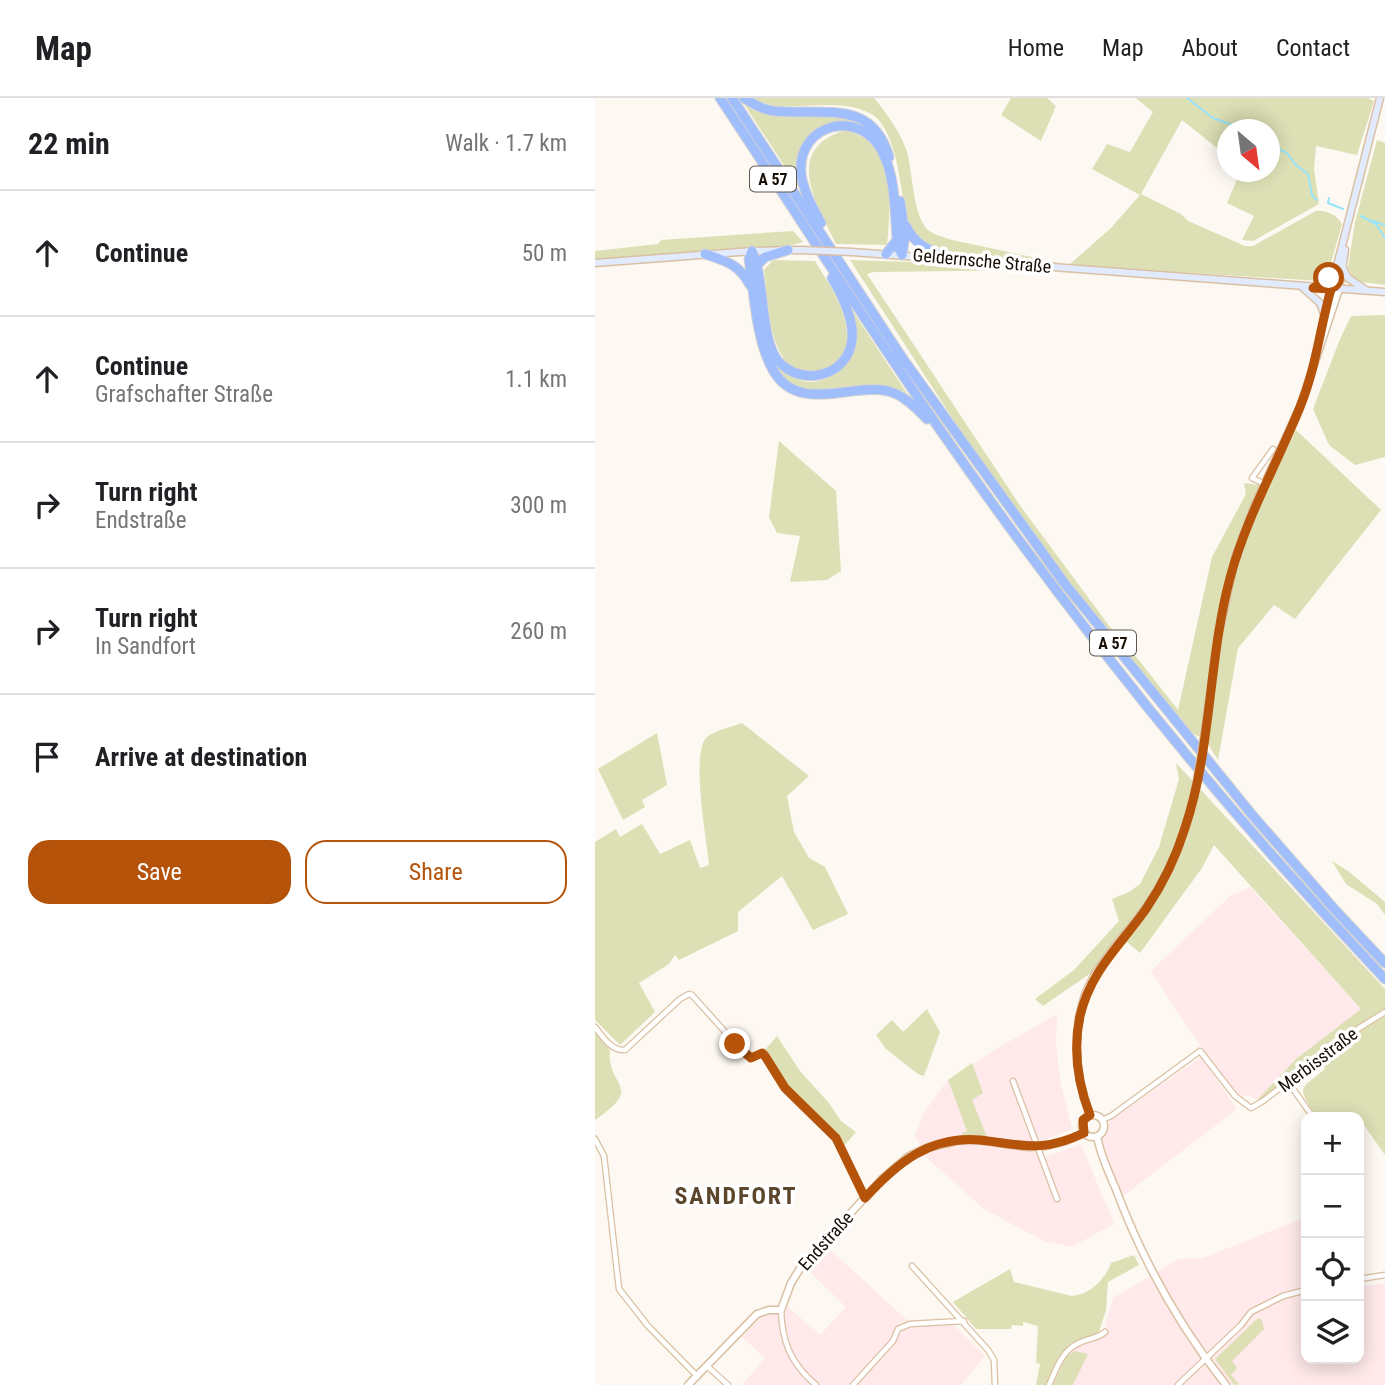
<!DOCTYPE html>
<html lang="en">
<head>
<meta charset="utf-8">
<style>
  :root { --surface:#fff; --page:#f6f6f6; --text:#202124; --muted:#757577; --line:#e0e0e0; --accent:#b45309 }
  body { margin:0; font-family:"Roboto Condensed",sans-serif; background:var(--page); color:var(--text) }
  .controls { position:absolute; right:21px; bottom:21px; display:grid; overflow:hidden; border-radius:14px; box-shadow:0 4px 18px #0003 }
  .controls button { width:63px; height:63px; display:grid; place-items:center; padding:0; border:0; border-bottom:2px solid var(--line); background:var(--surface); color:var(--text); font:35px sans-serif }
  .compass { position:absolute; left:622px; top:21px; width:63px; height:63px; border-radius:50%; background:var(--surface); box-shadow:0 4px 18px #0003; rotate:151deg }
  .stop { position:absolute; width:21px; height:21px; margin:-16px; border:5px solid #b45309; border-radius:50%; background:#fff }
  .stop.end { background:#b45309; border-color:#fff; box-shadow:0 2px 7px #0008 }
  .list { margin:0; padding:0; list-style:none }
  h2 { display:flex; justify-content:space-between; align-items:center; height:91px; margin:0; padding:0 28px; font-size:30px }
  h2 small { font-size:23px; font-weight:400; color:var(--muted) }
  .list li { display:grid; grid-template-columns:46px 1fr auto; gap:21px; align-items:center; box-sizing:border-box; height:126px; padding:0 28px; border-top:2px solid var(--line) }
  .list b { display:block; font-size:26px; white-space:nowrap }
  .list p { margin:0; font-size:23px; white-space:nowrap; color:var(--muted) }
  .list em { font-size:23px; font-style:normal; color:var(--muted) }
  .actions { display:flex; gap:14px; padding:21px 28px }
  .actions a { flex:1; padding:16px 0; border:2px solid var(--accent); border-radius:21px; text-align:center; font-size:24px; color:var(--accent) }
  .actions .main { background:var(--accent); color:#fff }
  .icon { flex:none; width:38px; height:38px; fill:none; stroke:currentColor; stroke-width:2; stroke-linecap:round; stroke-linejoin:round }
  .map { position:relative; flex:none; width:790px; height:1287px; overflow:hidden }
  header { display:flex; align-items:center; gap:42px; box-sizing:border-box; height:98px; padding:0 35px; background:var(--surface); border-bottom:2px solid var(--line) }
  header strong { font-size:33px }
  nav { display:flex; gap:38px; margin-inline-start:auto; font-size:24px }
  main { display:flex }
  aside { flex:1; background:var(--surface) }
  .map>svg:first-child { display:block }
  .commercial { fill:#ffe9ea }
  .industrial { fill:#ffe9eb }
  .green { fill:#dde0b5 }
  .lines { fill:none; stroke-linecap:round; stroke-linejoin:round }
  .stream { stroke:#98e4fb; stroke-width:2 }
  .minor-casing { stroke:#dac0a3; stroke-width:7 }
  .tertiary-casing { stroke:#dac0a3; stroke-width:9 }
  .secondary-casing { stroke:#dac0a3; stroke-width:9 }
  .motorway-casing { stroke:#d5d4d2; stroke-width:11 }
  .minor { stroke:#fff; stroke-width:4.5 }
  .tertiary { stroke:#fff; stroke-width:6 }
  .secondary { stroke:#e2ebfe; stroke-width:6 }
  .motorway { stroke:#a0bdfc; stroke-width:9 }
  .tertiary-bridge-casing { stroke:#dac0a3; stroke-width:9; stroke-linecap:butt }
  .secondary-bridge-casing { stroke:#dac0a3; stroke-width:9; stroke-linecap:butt }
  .tertiary-bridge { stroke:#fff; stroke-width:6 }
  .secondary-bridge { stroke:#e2ebfe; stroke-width:6 }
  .route { stroke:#b45309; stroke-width:9 }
  .labels { text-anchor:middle; stroke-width:7; stroke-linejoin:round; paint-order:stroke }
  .shield { fill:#fff; stroke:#5d5650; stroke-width:2 }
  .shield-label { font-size:16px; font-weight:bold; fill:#170e05 }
  .street-label { font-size:18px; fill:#170e05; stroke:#fff }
  .district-label { font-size:24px; font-weight:bold; letter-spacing:2px; fill:#5c462c; stroke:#fff }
</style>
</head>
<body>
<header>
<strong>Map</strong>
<nav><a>Home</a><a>Map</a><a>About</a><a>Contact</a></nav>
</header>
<main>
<aside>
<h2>22 min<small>Walk · 1.7 km</small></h2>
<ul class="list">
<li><svg class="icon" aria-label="ahead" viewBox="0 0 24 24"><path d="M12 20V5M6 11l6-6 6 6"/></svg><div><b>Continue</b></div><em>50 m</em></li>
<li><svg class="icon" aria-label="ahead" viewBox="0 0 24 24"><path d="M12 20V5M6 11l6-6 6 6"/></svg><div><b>Continue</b><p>Grafschafter Straße</p></div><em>1.1 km</em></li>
<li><svg class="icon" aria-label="right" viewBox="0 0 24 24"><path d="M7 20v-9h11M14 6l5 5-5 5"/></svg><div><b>Turn right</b><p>Endstraße</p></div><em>300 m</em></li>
<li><svg class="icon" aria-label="right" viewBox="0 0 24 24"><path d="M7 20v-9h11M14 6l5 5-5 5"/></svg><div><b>Turn right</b><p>In Sandfort</p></div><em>260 m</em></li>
<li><svg class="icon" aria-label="arrive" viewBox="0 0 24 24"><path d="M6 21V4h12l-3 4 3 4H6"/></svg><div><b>Arrive at destination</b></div></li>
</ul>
<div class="actions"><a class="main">Save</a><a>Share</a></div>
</aside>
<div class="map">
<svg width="790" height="1287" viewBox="0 0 790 1287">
  <rect width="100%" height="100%" fill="#fdf8f2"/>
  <path class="commercial" d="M462 916 461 945 465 982 477 1031 444 1044 450 1059 486 1046 519 1126 476 1149 449 1143 389 1111 333 1061 320 1038 329 1015 351 984 401 951Z
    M606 959 642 1011 527 1099 506 1041 516 1022Z
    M711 1119V1261H764V1189L790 1185V1287H454L463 1268 484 1240 509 1233 518 1200 584 1161 608 1160Z
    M232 1149 312 1222 353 1221 390 1258 366 1287H147L170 1260 147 1239 168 1217 174 1215H186L192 1208 225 1237 251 1209 212 1171Z"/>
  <path class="industrial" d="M655 789 766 911 701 961 662 1002 655 997 644 999 638 994 585 918 556 873 635 798Z"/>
  <path class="green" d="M158 0H279C292 16 304 32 311 51 318 71 317 115 332 131 338 137 349 139 357 142L474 167 516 130 545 97 497 71 512 46 535 54 558 14 541 0H773L779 3 762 57 721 48 719 71 724 106 658 143 647 142 659 118 632 105 645 74H674V32H632V58L587 22 546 96 586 116 593 123 650 148H658L721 113C731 112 742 117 747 126L732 179 726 183 531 171 279 174 272 176 426 409 515 529 532 547 583 612 617 459 651 396 649 385 664 387 661 407 674 387 701 332 786 412 700 521 679 507 643 550 623 662 609 640 590 633 526 557 475 485 402 389 255 162 345 165 350 154C338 150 326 145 319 135 314 128 312 118 310 110 304 81 302 41 281 19 253 0 216 10 183 8 174 7 166 4 158 0Z
    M416 0H452L461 8 446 43 406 17Z
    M147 3 164 13 240 11 255 13 265 17 285 39C264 29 256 22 232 27L203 64 215 107Z
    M251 32C263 37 276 41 283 53 297 79 295 119 292 147L241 146C221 105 187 51 251 32Z
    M782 42 790 45V187L767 184 758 179 753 169 760 124Z
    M198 133 208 144 193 148 0 163V153L63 146 66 142Z
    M178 162 220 163C235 188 252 212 252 241 252 272 205 287 189 261 173 237 173 201 169 172Z
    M257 212 317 303C312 299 305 293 298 292 262 287 186 312 177 259 184 268 191 276 202 281 227 292 257 270 261 245 263 234 260 223 257 212Z
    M790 217V359L760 367 734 347 718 311 745 241 756 218Z
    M184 343 241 393 246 473 232 482 195 484 205 438 182 435 174 419Z
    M147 625 214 678 192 698 199 734 214 760 230 769 253 816 218 832 187 778 143 814V833L84 862 80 857 74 866 44 885 60 914 25 947 0 922V744L21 731 25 739 47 726 65 756 95 742 105 770 114 767C112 743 95 654 112 639 120 632 137 629 147 625Z
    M62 635 72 687 47 702 50 709 28 722 3 671Z
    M581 665 790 891V1057L766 1023 764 1024V1019H722C699 985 706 993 732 969L712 977 701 975 670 1001 664 1004 662 1002 701 961 766 911 619 747 607 770 545 855 532 844 519 859 448 908 440 901 479 872 524 823 517 801 534 794 545 786 564 749 584 681Z
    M737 763 753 773 790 804V817L782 806 751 786Z
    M332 911 345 934 329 978 323 976 291 951 281 937 297 922 308 934Z
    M0 934 15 952C11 990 51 987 0 1022Z
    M182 938 205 973 234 1005 246 1023 261 1034 249 1048 242 1038 194 992 168 954Z
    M377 965 388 995 377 1002 392 1039H368L367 1035 372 1033 353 982Z
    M539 1157 544 1167 513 1184 511 1212 503 1237C470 1245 466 1257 453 1287H441L445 1266 441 1265 443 1228 428 1224V1228L417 1227 416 1231H381L358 1204 415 1171 419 1184 477 1198C495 1196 510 1182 516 1165Z
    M663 1220 667 1222 669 1231 637 1263 642 1270 636 1277 644 1286 639 1287 620 1261Z
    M480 1253 493 1256 478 1287H458L471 1259Z"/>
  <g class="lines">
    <path class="stream" d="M592 0 618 20 643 29
      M674 41 680 49 692 55 701 67 713 76 717 97 722 102
      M734 100 733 105 748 111
      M766 118 781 126 790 140
      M778 123 790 127"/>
    <g class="minor-casing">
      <path id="minor" d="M670 386 657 380 678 351
        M0 929C8 939 16 953 30 952L85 901 94 896 97 897 150 956 156 960 167 955 170 958 190 990 241 1040 270 1100
        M418 983 462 1101
        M693 984 718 1019
        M507 1022 516 1018 605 953 640 998 656 1010 668 1003 761 932 790 914
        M0 1041 9 1058 24 1191 53 1228 101 1277
        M317 1168 393 1252 399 1262 400 1287
        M764 1181 790 1177
        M186 1212C187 1244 196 1266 221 1287
        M112 1268 133 1287
        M258 1287 298 1243 303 1231 315 1226 369 1223
        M454 1287C461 1272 467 1252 484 1245 493 1240 502 1241 510 1234
        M583 1287 646 1227 656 1214 688 1198 711 1192"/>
    </g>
    <g class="tertiary-casing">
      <path id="tertiary" d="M725 238 736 191
        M609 640 623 539 641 457 659 409 705 309 744 191
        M487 1028a11 11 0 1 1 22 0a11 11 0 1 1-22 0Z
        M495 1017C478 973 475 918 500 876 518 847 543 824 561 794 581 762 592 726 601 689
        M502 1038C505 1056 513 1073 520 1089 546 1159 584 1228 631 1287
        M93 1287 162 1216 174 1212H186L196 1185 206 1169 287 1081 314 1058 331 1050 366 1042H382L433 1049 451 1048 471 1043 489 1035"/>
    </g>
    <g class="secondary-casing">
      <path id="secondary" d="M257 154 790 194
        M0 165 157 153 206 152
        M748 170 753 180 771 192
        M708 190 725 205 729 216
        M736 191 785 0
        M744 191 750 152"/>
    </g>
    <g class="motorway-casing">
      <path id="motorway" d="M125 0C199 111 270 224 346 333 480 526 629 711 790 881
        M137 0 308 261 470 486 658 718 741 813 790 865
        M149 0C158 6 168 12 179 13 229 18 277 0 294 59
        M305 103 310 137 307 157
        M226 125C218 110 208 93 206 75 202 25 266 9 288 55 302 84 299 118 303 149L307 157
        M311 128C321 149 336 153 356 160
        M157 153 154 161C159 194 161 242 178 272 203 316 254 285 293 293 309 297 321 310 332 321
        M157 153C170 181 165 241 183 263 207 290 253 278 257 242 259 222 247 197 237 180
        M110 156C131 163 144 166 155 187
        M291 156 302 142
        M162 167 170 159 193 152"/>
    </g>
    <use href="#minor" class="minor"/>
    <use href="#tertiary" class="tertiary"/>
    <use href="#secondary" class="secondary"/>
    <use href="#motorway" class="motorway"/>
    <g class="tertiary-bridge-casing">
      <path id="tertiary-bridge" d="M601 689 609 640"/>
    </g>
    <g class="secondary-bridge-casing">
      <path id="secondary-bridge" d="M206 152 257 154"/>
    </g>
    <use href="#tertiary-bridge" class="tertiary-bridge"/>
    <use href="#secondary-bridge" class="secondary-bridge"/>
  </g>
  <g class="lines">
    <path class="route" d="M140 946 156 960 167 955 170 958 190 990 241 1040 270 1100C301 1066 335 1037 385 1042 429 1047 446 1055 489 1035L488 1022 495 1017C483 986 478 951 485 918 496 872 525 848 551 811 568 786 581 759 590 730 617 650 613 562 635 480 651 420 682 366 705 309 721 270 725 230 736 191L718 190 734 180"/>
  </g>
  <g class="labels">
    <g class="shield">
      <rect x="155" y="68.5" width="46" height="25" rx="5"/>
      <rect x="495" y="532.5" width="46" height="25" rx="5"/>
    </g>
    <g class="shield-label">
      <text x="178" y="87">A 57</text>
      <text x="518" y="551">A 57</text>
    </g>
    <g class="street-label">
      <text transform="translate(387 163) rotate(5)" y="6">Geldernsche Straße</text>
      <text transform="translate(723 962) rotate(-37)" y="6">Merbisstraße</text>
      <text transform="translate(231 1143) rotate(-48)" y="6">Endstraße</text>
    </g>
    <g class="district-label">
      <text x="141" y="1106">SANDFORT</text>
    </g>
  </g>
</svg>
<div class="controls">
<button>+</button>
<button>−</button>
<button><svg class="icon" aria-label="locate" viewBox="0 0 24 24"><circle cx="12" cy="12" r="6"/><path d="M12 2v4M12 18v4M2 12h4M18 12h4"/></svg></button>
<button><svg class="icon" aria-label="layers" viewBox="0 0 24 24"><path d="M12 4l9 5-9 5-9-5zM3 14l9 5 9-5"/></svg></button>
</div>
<svg class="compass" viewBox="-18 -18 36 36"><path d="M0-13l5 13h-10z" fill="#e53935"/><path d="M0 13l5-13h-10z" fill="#757577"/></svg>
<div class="stop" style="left:734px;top:180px"></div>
<div class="stop end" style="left:140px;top:946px"></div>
</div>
</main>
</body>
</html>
